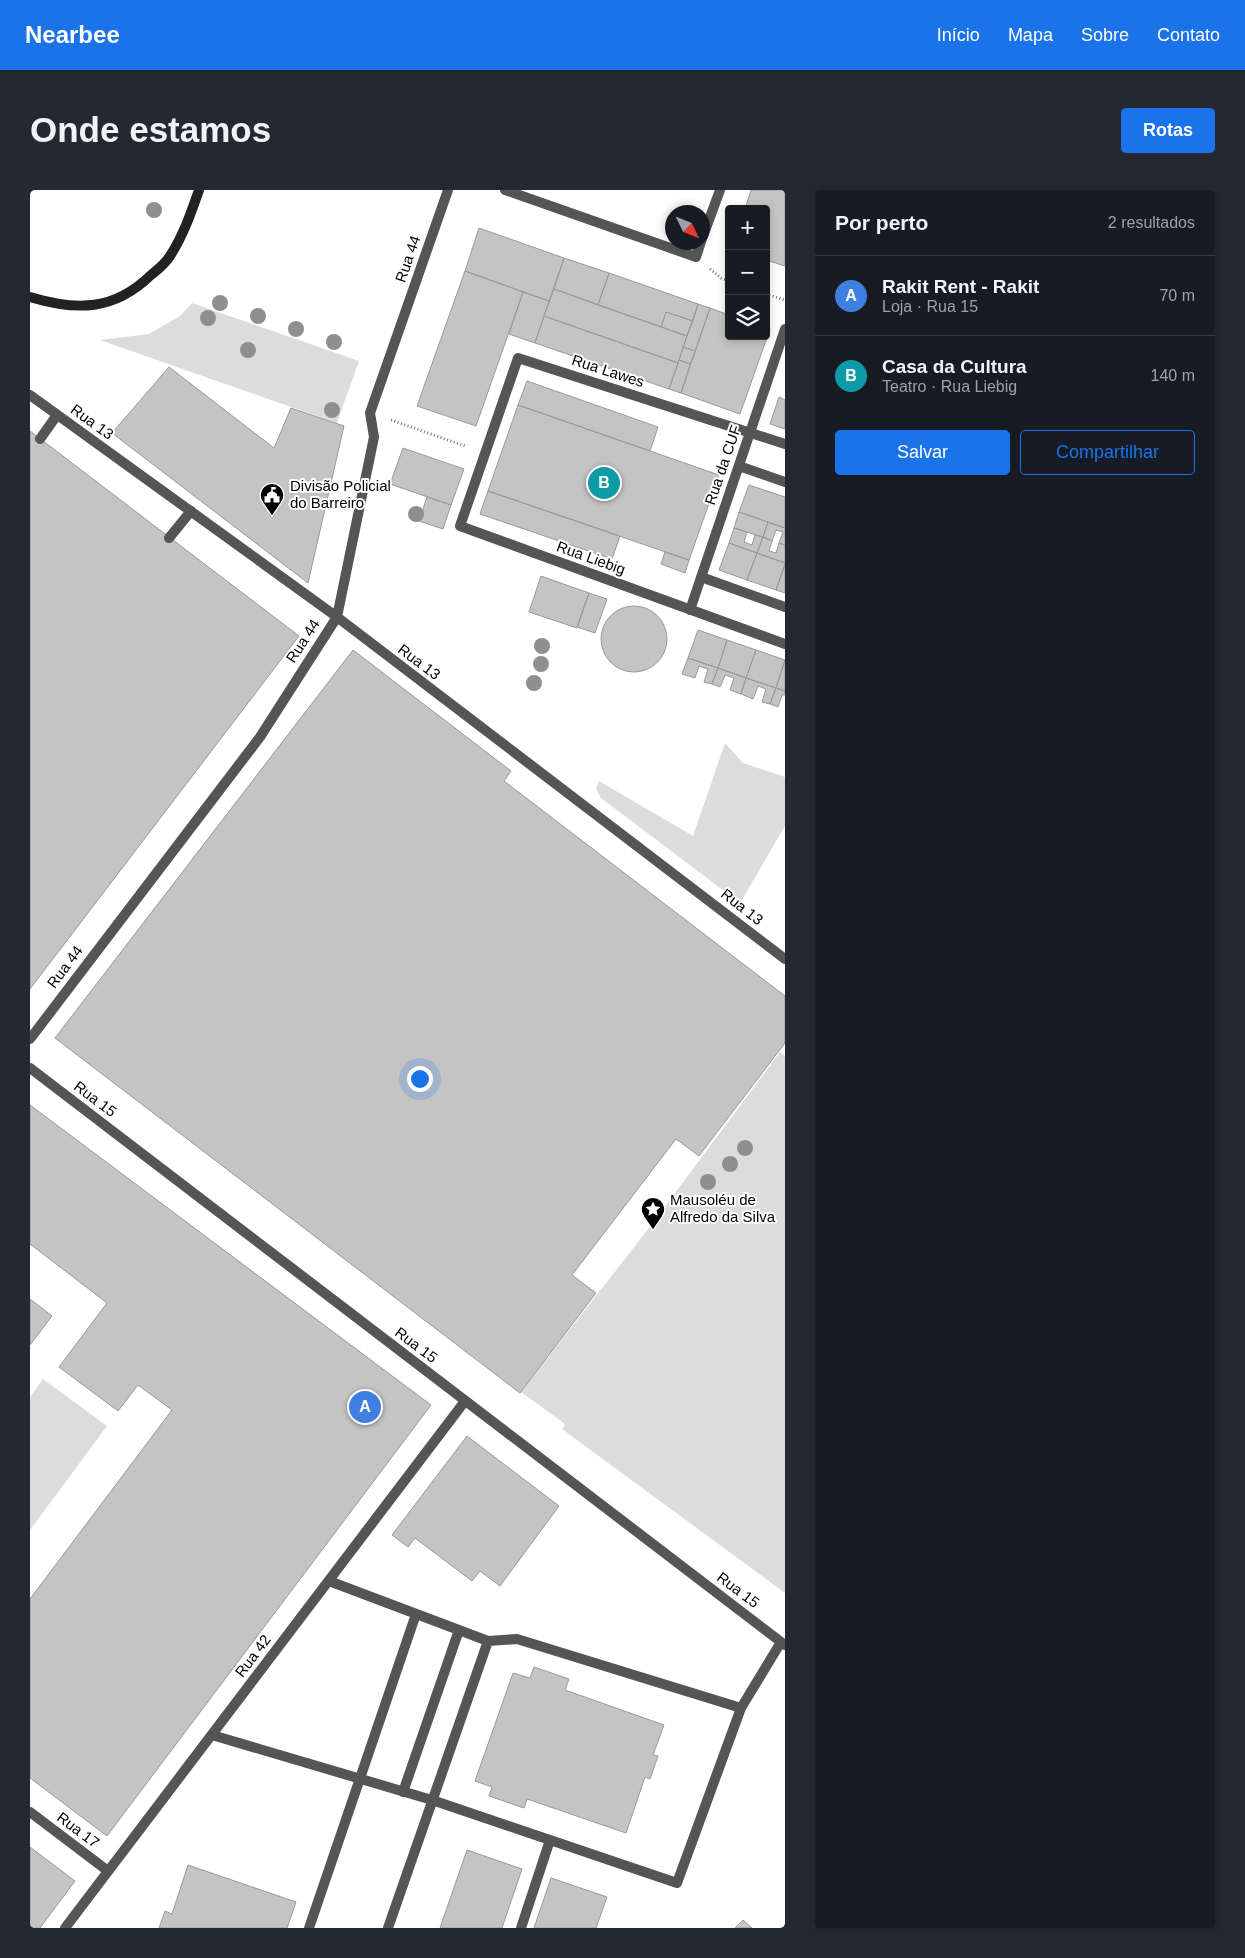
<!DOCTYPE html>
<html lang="pt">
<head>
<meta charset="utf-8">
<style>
  :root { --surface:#171b24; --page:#242831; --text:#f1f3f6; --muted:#9ea1a6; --line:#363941; --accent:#1a73e8 }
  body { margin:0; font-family:Arial,sans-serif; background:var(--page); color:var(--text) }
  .controls { position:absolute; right:15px; top:15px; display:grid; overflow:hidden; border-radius:5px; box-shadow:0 2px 8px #0003 }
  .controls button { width:45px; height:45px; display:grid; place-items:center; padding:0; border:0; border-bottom:1px solid var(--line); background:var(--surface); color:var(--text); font:25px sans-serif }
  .compass { position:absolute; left:635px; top:15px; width:45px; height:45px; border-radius:50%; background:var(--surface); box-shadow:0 2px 8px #0003; rotate:133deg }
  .you { position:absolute; left:389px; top:888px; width:18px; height:18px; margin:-12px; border:4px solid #fff; border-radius:50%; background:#1a73e8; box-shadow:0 0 0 8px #1a73e833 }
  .badge { display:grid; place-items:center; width:32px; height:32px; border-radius:50%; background:var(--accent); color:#fff; font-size:16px; font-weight:700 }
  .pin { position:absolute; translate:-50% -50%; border:2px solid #fff; box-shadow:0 1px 5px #0006 }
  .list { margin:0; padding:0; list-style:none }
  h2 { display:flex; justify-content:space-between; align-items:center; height:65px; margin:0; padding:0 20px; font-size:21px }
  h2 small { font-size:16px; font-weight:400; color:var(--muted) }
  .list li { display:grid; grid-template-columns:32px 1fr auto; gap:15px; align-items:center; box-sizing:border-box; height:80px; padding:0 20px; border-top:1px solid var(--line) }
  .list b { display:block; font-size:19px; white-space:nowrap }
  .list p { margin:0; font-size:16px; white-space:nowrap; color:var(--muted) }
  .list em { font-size:16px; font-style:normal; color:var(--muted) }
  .actions { display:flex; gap:10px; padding:15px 20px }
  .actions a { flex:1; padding:11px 0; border:1px solid var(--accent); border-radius:5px; text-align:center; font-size:18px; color:var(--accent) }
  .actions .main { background:var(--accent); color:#fff }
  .icon { flex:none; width:28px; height:28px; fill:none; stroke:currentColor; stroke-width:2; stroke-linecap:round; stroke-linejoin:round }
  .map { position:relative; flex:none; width:755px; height:1738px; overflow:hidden; border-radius:5px }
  header { display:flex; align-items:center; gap:30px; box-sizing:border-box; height:70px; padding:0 25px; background:var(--accent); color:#fff }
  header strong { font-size:24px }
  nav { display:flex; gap:28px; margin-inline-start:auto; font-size:18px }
  .intro { display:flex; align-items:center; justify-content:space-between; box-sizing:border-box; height:120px; padding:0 30px }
  h1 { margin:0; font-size:35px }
  .button { padding:12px 22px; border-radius:5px; background:var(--accent); color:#fff; font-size:18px; font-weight:700 }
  main { display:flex; gap:30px; padding:0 30px }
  aside { flex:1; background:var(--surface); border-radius:5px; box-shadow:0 2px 8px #0003 }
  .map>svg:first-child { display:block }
  .green { fill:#dcdcdc }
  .building { fill:#c4c4c4; stroke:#999 }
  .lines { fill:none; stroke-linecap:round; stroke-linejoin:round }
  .path { stroke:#777; stroke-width:3; stroke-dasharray:1 2.5; stroke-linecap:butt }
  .lane { stroke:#555; stroke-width:10 }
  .street { stroke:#555; stroke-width:10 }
  .secondary { stroke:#222; stroke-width:10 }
  .tree { fill:#8f8f8f }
  .labels { text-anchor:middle; stroke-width:4; stroke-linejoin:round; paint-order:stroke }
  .street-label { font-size:15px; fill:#000; stroke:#fff }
  .poi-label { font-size:15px; fill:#000; stroke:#fff; text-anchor:start }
</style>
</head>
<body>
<header>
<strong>Nearbee</strong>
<nav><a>Início</a><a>Mapa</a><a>Sobre</a><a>Contato</a></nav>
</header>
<div class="intro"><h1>Onde estamos</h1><a class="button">Rotas</a></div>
<main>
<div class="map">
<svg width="755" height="1738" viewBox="0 0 755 1738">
  <rect width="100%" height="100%" fill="#fff"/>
  <path class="green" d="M162 113 329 171 307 233 70 150 119 144 150 126Z
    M695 553 713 573 755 587V636L710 713 571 608 566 599 569 591 663 646Z
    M750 862 755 866V1403L532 1239 535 1234 491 1202 619 1038Z
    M13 1189 77 1236 0 1340V1207Z"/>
  <path class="building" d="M721 0H755V76L736 70V19H715Z
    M449 38 534 68 519 111 435 81Z
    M534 68 579 83 568 115 524 99Z
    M435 81 493 102 446 236 387 216Z
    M579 83 668 114 663 131 636 122 631 137 568 115Z
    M524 99 657 146 648 173 514 126Z
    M493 102 519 111 505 153 479 144Z
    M668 114 680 118 665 161 653 157Z
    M680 118 699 125V146H736V137L740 139 710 224 651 203Z
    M636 122 663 131 657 146 631 137Z
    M514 126 648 173 639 199 505 153Z
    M653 157 665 161 660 174 649 170Z
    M649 170 660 174 651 203 639 199Z
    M139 177 244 258 261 218 314 236 278 393 82 243Z
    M497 191 628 237 620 261 488 215Z
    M749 207 755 210V239L740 234Z
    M488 215 689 285 659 370 458 301Z
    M0 241 269 446 0 799Z
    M373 258 434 279 421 315 360 294Z
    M719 295 755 307V338L709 322Z
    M458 301 590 346 582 369 450 324Z
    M397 307 421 315 413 339 389 331Z
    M709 322 738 332 733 347 704 338Z
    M738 332 755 338V355L749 353 753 342 746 340 742 351 733 347Z
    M704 338 717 342 714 352 722 355 725 345 733 347 727 363 699 353Z
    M733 347 742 351 739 361 746 363 749 353 755 355V373L727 363Z
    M699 353 727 363 717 390 689 380Z
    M635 362 659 370 655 383 631 374Z
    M727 363 755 373 746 400 717 390Z
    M755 375V403L746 400Z
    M511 386 559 403 547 438 499 422Z
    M559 403 577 409 565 443 547 437Z
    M571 449a33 33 0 1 1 66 0a33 33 0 1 1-66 0Z
    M668 440 697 450 688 478 658 468Z
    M697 450 726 460 716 488 688 478Z
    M323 460 481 581 474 591 755 806V853L669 966 646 949 542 1085 566 1103 490 1203 25 848Z
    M726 460 755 470 746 498 716 488Z
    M658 468 688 478 682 494 674 492 678 479 669 476 665 488 652 484Z
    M755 470V501L746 498Z
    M688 478 716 488 711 504 700 500 704 488 695 485 690 497 682 494Z
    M716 488 746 498 740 514 732 512 736 499 728 496 723 509 711 504Z
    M746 498 755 501V505H752L748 517 740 514Z
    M0 915 401 1215 77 1646 0 1588V1409L142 1220 108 1195 88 1221 29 1177 77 1113 0 1054Z
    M0 1109 22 1126 0 1155Z
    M437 1246 529 1316 470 1396 450 1381 442 1391 385 1348 378 1357 362 1345Z
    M504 1477 539 1489 535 1500 634 1535 623 1565 628 1566 620 1589 615 1587 596 1643 497 1609 494 1618 459 1606 462 1597 445 1591 483 1483 500 1488Z
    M0 1657 45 1691 10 1738H0Z
    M437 1660 492 1679 472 1738H410Z
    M158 1675 266 1712 257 1738H129L135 1721 142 1724Z
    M521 1688 577 1707 566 1738H504Z
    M713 1730 722 1738H705Z"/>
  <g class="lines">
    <path class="path" d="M680 79 691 88 699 91
      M736 104 755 110
      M361 230 435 256"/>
    <path class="lane" d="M10 249 27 225
      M139 348 161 321"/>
    <path class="street" d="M475 0 666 67 671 52
      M672 49 690 0
      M0 205 307 427 755 769
      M755 254 488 168 430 336 755 454
      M709 276 755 292
      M671 387 755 417
      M660 420 755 139
      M0 849 230 547 307 427 344 247 340 223 418 0
      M0 878 755 1455
      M299 1391 458 1451
      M182 1545 402 1610 647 1693 711 1518
      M373 1602 429 1440
      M0 1622 78 1681
      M35 1738 435 1211
      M279 1738 386 1424
      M358 1738 458 1451 487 1449 711 1518 751 1452
      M491 1738 520 1650"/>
    <path class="secondary" d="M0 107C47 121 84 121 121 85 127 80 135 74 140 66 153 46 161 23 169 0"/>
  </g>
  <g class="tree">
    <circle cx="124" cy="20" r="8"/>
    <circle cx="190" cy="113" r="8"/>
    <circle cx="228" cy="126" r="8"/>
    <circle cx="178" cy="128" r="8"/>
    <circle cx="266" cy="139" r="8"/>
    <circle cx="304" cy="152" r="8"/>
    <circle cx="218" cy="160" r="8"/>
    <circle cx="302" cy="220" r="8"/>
    <circle cx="386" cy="324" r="8"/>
    <circle cx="512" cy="456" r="8"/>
    <circle cx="511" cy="474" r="8"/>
    <circle cx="504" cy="493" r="8"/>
    <circle cx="715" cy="958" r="8"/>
    <circle cx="700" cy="974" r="8"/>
    <circle cx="678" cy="992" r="8"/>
  </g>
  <defs>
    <g id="civic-pin" transform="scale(1.25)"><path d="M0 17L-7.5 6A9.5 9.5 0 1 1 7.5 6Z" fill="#000" stroke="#fff"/><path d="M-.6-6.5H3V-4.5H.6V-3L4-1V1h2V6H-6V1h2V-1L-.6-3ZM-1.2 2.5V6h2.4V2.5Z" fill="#fff"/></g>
    <g id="sight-pin" transform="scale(1.25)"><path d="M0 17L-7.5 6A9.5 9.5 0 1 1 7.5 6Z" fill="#000" stroke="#fff"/><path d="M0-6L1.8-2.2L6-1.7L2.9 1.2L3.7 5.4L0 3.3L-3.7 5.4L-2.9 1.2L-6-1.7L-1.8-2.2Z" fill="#fff"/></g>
  </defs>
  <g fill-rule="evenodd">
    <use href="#civic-pin" x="242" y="305"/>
    <use href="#sight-pin" x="623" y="1019"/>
  </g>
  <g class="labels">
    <g class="street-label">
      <text transform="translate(378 69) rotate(-71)" y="5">Rua 44</text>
      <text transform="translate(578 181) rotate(18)" y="5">Rua Lawes</text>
      <text transform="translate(62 232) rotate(36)" y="5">Rua 13</text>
      <text transform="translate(693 275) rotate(-71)" y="5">Rua da CUF</text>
      <text transform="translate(561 368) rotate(20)" y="5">Rua Liebig</text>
      <text transform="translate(273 451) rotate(-57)" y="5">Rua 44</text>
      <text transform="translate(389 472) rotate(37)" y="5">Rua 13</text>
      <text transform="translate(712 717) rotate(38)" y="5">Rua 13</text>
      <text transform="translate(35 777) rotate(-53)" y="5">Rua 44</text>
      <text transform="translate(65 909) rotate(37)" y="5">Rua 15</text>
      <text transform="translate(386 1155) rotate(37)" y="5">Rua 15</text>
      <text transform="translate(708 1400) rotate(37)" y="5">Rua 15</text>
      <text transform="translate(223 1466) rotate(-53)" y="5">Rua 42</text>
      <text transform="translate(48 1640) rotate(37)" y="5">Rua 17</text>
    </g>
    <g class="poi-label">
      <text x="260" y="301">Divisão Policial<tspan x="260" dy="17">do Barreiro</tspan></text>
      <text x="640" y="1015">Mausoléu de<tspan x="640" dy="17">Alfredo da Silva</tspan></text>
    </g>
  </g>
</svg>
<div class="controls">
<button>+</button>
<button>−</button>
<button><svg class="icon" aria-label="layers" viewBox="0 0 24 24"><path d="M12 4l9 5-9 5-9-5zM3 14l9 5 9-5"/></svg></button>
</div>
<svg class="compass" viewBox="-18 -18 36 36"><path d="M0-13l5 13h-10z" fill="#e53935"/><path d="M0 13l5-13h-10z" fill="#9ea1a6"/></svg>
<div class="you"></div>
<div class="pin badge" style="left:335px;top:1217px;background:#3f7fe0">A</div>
<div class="pin badge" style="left:574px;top:293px;background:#0f9aa8">B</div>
</div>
<aside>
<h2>Por perto<small>2 resultados</small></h2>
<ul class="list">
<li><span class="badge" style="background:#3f7fe0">A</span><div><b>Rakit Rent - Rakit</b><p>Loja · Rua 15</p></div><em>70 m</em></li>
<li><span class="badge" style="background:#0f9aa8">B</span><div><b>Casa da Cultura</b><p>Teatro · Rua Liebig</p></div><em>140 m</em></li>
</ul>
<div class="actions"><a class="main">Salvar</a><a>Compartilhar</a></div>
</aside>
</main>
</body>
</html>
